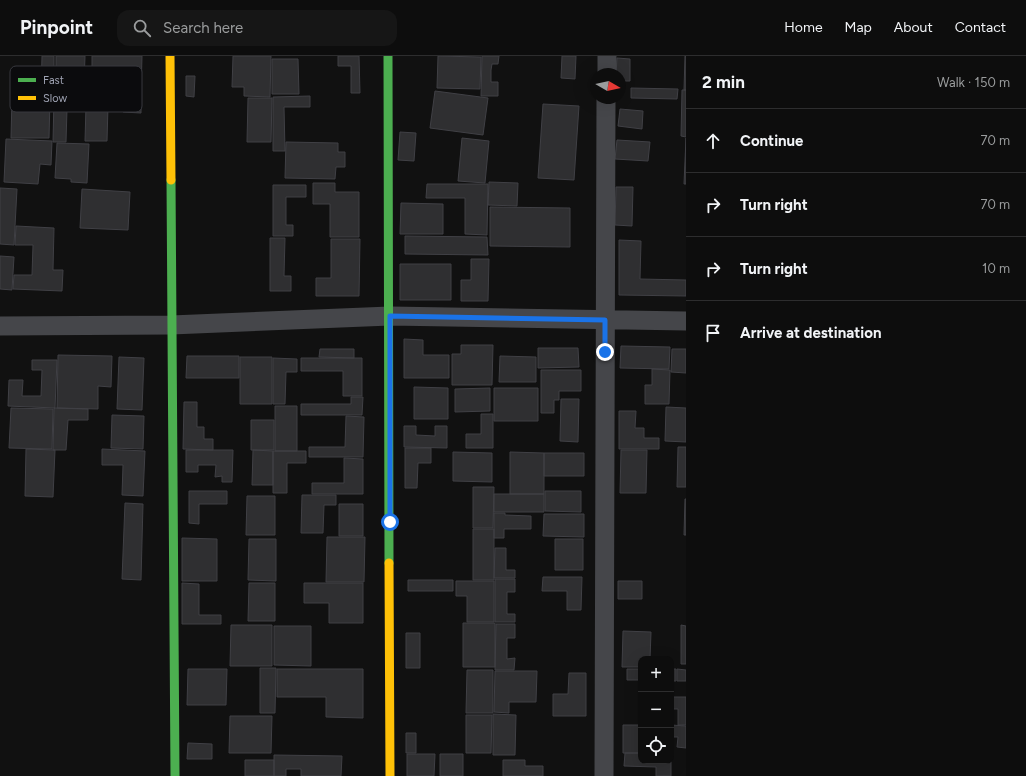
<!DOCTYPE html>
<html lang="en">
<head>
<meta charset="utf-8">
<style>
  :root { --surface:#0d0d0d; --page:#161616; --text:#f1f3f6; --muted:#9a9c9d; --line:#2d2d2e }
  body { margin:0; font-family:Figtree,sans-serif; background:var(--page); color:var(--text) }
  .controls { position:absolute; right:12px; bottom:12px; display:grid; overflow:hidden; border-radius:8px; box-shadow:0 4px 16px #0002 }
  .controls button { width:36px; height:36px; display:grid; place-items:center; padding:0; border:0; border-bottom:1px solid var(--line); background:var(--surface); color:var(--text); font:20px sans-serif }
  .compass { position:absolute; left:590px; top:12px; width:36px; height:36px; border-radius:50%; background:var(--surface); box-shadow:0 4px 16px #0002; rotate:99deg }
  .stop { position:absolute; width:12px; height:12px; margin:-9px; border:3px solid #1a73e8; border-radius:50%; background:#fff }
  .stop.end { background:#1a73e8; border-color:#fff; box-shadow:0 1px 4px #0008 }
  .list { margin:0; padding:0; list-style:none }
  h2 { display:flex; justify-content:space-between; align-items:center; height:52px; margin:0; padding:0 16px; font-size:17px }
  h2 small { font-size:13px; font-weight:400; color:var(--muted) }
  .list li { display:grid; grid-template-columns:26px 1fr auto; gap:12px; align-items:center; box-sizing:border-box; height:64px; padding:0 16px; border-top:1px solid var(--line) }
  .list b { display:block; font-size:15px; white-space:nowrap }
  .list em { font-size:13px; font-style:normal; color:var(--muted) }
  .icon { flex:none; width:22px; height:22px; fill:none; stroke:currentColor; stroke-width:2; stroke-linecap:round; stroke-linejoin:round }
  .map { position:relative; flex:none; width:686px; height:720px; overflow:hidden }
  header { display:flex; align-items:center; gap:24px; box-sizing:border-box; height:56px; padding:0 20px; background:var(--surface); border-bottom:1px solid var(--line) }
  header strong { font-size:19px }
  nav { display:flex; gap:22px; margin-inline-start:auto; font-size:14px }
  .search { width:280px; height:36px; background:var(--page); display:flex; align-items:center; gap:10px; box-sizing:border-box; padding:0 14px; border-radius:12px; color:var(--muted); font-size:15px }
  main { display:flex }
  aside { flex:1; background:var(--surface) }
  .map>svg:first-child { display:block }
  .building { fill:#2f2f31; stroke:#404045 }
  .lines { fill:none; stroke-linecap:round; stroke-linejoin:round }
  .street { stroke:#45464a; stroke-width:19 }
  .fast { stroke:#4caf50; stroke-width:9 }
  .slow { stroke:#ffc107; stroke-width:9 }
  .route { stroke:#1a73e8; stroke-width:5 }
  .key { fill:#0b0b0d; stroke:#38393f; stroke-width:1 }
  .key-label { font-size:11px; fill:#a0a4b4 }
</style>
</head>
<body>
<header>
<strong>Pinpoint</strong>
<div class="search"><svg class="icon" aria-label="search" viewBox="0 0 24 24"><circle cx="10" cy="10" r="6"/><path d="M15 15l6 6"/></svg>Search here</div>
<nav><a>Home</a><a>Map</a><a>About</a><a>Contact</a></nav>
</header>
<main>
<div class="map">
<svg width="686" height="720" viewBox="0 0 686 720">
  <rect width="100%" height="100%" fill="#111"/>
  <path class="building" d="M42 0H54V40L41 39Z
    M56 0H85L84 29H56Z
    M92 0H142L141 37 92 36Z
    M233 0H271L270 41 244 40V31H232Z
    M338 0H359L360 37H351V10H338Z
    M438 0 481 1 480 33 437 32Z
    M482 0H499L498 8H492L491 14V26H498V40H481Z
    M562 0H576L575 23 561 22Z
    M685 0H686V34H684Z
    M617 2 630 3V25H620V18H616Z
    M272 3H298L299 38H272Z
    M186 20H195L194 41 186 40Z
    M631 32 678 33 677 43 631 42Z
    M682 34H686V81L681 80Z
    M435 35 488 42 483 79 430 72Z
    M310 40V51H284L285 95H273V41Z
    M123 41H141V57L123 56Z
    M12 42 50 43 49 82H11Z
    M54 42H80V53H67L66 86H53Z
    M248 42H272L271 86H247Z
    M543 48 579 50 574 124 538 122Z
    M86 50H108L107 85H85Z
    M620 53 643 55 642 73 618 70Z
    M400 76 416 77 414 105 398 104Z
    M462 82 489 85 485 127 458 125Z
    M686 82V128H684Z
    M6 83 52 85 51 109 40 108 38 128 4 126Z
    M617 84 650 86 648 105 615 103Z
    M286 86 338 87V96H345V111H336L335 123 285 122Z
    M57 87 89 88 87 127 71 126V123L55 122Z
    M489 126 518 127 517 150 488 149Z
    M313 127H335V136H359V181H330V148H313Z
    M427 128H488L487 179 465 178V142H426Z
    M273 129H306V141H286V169H293V180H273Z
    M616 131H633L632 170 615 169Z
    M0 132 17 133 14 189 0 188Z
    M82 133 130 136 128 174 80 172Z
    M401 147 443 148V178H400Z
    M490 151 570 152V191L490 190Z
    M16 170 54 172 53 214H63L62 235 13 233 14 219H32L33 189H15Z
    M405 180 487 181 488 199 405 198Z
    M270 182H285L284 220H291V235H270Z
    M331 183H360L359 240H316V222H331Z
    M619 184 641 185 640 223 686 224V240L619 239Z
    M0 200 14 201 12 234 0 233Z
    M471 203H489L488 245H461V224H471Z
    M400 208H451V244H400Z
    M404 283 423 284V299H449V322H404Z
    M461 289H493L492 329H452V298H461Z
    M621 290 670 291 669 313 620 312Z
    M538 292H578L579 311 538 312Z
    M320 293H354V302L319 301Z
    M672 293H686V317L671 316Z
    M58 299 112 300 111 331 98 330V353L57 352Z
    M187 300H239V322H186Z
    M500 300 536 301V326H499Z
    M119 301 144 302 142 354 117 353Z
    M240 301H272V348H240Z
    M273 302 297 303V316H286L285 348H273Z
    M301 302H362V340H343V315H301Z
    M32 304H57L55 352 8 350 9 324H23L22 340H41L42 314H32Z
    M652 313 670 314 669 348H645V329H652Z
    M541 314H581V335H559V344H554V357H541Z
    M414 331 448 332V363H414Z
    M490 332V355L455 356V333Z
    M494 332H538V365H494Z
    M351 341H363L362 359H301V348H351Z
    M561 343H579L578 386 560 385Z
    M184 346H197V371H204V383H213V394L183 393Z
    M275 350H297V395H275Z
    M666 351 686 352V386L665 385Z
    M11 352 53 353 52 393 9 392Z
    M54 352 88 353V364H68L66 394H53Z
    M619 355H636L635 372H644V382H659V393H619Z
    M481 358H493V392H466V378H481Z
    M112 359 144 360 143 393 111 392Z
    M346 360 364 361 363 401H309V391H345Z
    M251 364H274V394H251Z
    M404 370H416V379L435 380V370H447V392L404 391Z
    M678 391H686V431H677Z
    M405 392H431V407H418L417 432H405Z
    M26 393 55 394 53 441 25 440Z
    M102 393 145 395 143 440 122 439 123 409H102Z
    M186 394H233L232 426H222V420L215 421 216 409H198V416H186Z
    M253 394 273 395V429H252Z
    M621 394H647L646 437H620Z
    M273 395H306V407H287V437H273Z
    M453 396 492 397V426L453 425Z
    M510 396 544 397V438H510Z
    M544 397H584V420H544Z
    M344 402 363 403V438H312V427H344Z
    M473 431H494L493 472H473Z
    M189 435H227V448H199V468L189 467Z
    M545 435H581V456L545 455Z
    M494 438H544V456H494Z
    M302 439H336V449H324L323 477H301Z
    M247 440H275V479H246Z
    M685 443H686V479H684Z
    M125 447 143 448 141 524 122 523Z
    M339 448H363V480H339Z
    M494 457H505V459L531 460V473H504V482H494Z
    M544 458H584V481L543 480Z
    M473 473H494V524H473Z
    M327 481H365L364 526H326Z
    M182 482 217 483V525H182Z
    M249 483H276V525L248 524Z
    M555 483H583V514H555Z
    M495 492H506V514H515V522H494Z
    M543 521H582L581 554H567V535H542Z
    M495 523H515V536H507V558H515V566H495Z
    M408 524H453V535H408Z
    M456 525H494V566H467V540H456Z
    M618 525H642V543H618Z
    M182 527 199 528V559H221V568H182Z
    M249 527H275V565H248Z
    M304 527H363V567H329V547H304Z
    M463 567H495V611H463Z
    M496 568H515V582H507V603L515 602 514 614H495Z
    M231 569H272V610H230Z
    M681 569 686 570V608H681Z
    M274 570H311V610L274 609Z
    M623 575 651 576 650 603H641V611H622Z
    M406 577H420V612H406Z
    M260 612H276L275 657H260Z
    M188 613H227L226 649H187Z
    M277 613H363V662L326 661V641H277Z
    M627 613H641V624H627Z
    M671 613H676V625H671Z
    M677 613 686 614V625H677Z
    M467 614H493V657H466Z
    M495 615H537L536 646H509V657L494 656Z
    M569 617H586V660H553V638H568Z
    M671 641H686V669H678V653H671Z
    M493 658 516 659 515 699H493Z
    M466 659H492L491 697H466Z
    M230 660H272L271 697H229Z
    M623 669H641V697H623Z
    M671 669 686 670V692L677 691 678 681H671Z
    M406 677H416V697H406Z
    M188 687 212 688V703H187Z
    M625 697H641V705H671V698V720H656V711L624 710Z
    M407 698H435L434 720H407Z
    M440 698H463V720H440Z
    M274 699 342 700 341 720H301V713H286V720H274Z
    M245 704H274V720H245Z
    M503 704H525V710H543V720H503Z"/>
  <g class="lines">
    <path class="street" d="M607 18V0
      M0 270 171 269 390 260 686 265
      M604 720 606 42"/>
    <path class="fast" d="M388 0 389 507
      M171 124 175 720"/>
    <path class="slow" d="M170 0 171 124
      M389 507 390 720"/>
  </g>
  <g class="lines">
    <path class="route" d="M390 466V260L605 264V296"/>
  </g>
  <rect x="10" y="10" width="132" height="46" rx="6" class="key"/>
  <rect x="18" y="22" width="18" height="4" fill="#4caf50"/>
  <rect x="18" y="40" width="18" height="4" fill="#ffc107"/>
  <g class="key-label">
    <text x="43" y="28">Fast</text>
    <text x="43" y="46">Slow</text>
  </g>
</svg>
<div class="controls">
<button>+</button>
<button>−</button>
<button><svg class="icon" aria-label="locate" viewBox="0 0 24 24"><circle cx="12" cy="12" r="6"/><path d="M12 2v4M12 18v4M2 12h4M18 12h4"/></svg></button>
</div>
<svg class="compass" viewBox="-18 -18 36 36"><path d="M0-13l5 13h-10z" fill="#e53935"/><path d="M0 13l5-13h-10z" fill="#9a9c9d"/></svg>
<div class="stop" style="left:390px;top:466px"></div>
<div class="stop end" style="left:605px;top:296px"></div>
</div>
<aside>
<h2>2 min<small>Walk · 150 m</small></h2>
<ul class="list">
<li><svg class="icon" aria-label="ahead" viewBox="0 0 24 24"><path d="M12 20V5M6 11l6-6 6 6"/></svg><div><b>Continue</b></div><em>70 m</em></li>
<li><svg class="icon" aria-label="right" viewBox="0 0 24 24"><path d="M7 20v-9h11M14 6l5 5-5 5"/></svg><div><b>Turn right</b></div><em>70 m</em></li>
<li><svg class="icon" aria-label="right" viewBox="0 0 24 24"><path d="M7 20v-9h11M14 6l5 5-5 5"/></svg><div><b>Turn right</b></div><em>10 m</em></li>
<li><svg class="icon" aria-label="arrive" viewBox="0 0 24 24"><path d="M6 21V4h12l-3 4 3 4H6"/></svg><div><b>Arrive at destination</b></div></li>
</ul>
</aside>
</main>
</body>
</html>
